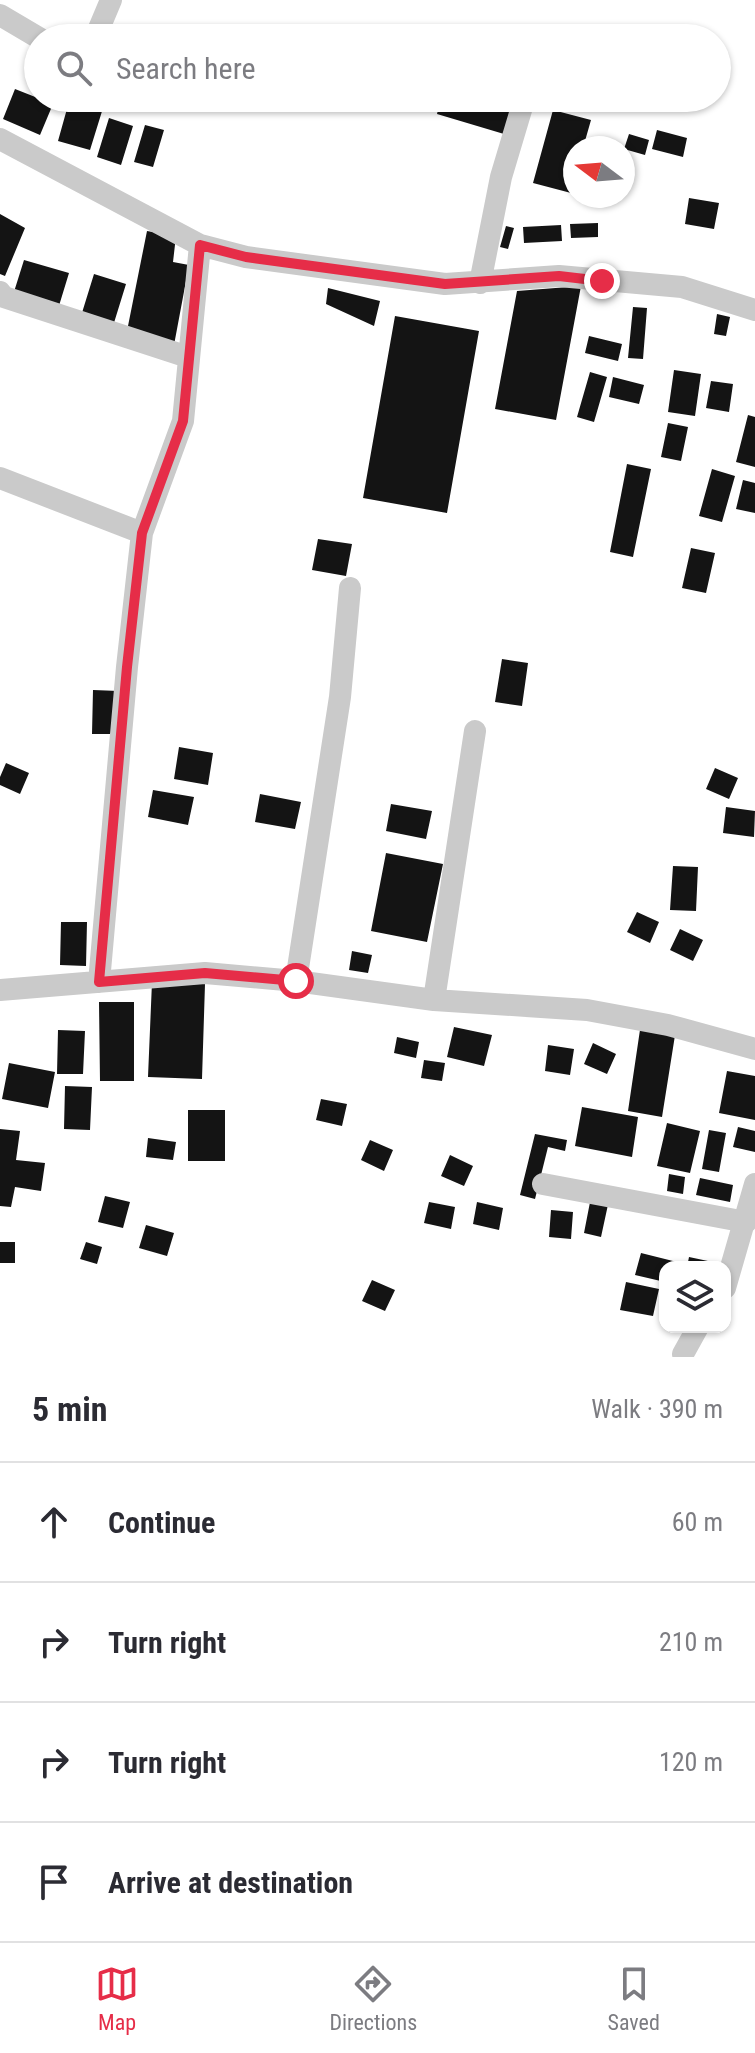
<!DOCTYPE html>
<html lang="en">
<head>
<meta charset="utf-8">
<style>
  :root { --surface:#fff; --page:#f2f2f3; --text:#2b2b33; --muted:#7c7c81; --line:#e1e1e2; --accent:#e62d48 }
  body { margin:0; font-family:"Roboto Condensed",sans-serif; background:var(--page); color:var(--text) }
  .controls { position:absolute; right:24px; bottom:24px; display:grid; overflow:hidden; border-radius:16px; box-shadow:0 2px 6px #0004 }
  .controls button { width:72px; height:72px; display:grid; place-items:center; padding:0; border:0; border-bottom:2px solid var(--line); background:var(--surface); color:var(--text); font:40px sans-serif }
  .compass { position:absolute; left:563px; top:136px; width:72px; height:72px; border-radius:50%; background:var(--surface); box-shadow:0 2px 6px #0004; rotate:286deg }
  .stop { position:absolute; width:24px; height:24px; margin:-18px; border:6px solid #e62d48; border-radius:50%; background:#fff }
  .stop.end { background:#e62d48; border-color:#fff; box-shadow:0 2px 8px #0008 }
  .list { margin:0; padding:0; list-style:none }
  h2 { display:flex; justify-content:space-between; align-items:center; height:104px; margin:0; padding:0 32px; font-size:34px }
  h2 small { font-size:26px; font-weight:400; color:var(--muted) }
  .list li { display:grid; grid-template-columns:52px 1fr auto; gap:24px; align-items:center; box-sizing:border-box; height:120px; padding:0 32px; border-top:2px solid var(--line) }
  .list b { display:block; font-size:30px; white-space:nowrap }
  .list em { font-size:26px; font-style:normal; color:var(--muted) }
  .icon { flex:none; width:44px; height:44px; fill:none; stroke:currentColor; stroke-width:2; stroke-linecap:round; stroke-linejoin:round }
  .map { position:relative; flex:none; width:755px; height:1357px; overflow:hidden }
  .search { position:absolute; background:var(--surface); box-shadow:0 2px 6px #0004; left:24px; right:24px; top:24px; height:88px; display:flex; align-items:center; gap:20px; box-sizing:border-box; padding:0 28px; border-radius:44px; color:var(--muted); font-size:30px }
  .sheet { height:584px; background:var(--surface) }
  nav { display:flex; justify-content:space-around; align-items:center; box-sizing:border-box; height:112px; border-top:2px solid var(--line); background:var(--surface); font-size:22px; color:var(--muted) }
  nav a { display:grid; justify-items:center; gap:4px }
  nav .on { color:var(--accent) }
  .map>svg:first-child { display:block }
  .building { fill:#141414 }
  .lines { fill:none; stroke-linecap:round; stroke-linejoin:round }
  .minor { stroke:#cacaca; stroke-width:22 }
  .route { stroke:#e62d48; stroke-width:10 }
</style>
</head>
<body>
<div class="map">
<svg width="755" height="1357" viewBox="0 0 755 1357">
  <rect width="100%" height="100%" fill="#fff"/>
  <path class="building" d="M273 24 296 32 294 38H268Z
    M15 89 53 104 40 135 3 119Z
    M70 98 103 108 90 150 58 141Z
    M281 98H321L319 107Z
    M441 98H473L511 109 504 134 437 114Z
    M553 110 591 120 583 148H575V179L571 193 533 183Z
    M109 118 133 126 121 165 97 157Z
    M145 125 164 130 153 167 134 162Z
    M657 130 687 138 683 157 652 149Z
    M629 134 649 140 645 155 624 149Z
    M689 198 719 203 714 229 685 224Z
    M0 214 25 228 5 276 0 274Z
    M598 223V237L571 238 570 224Z
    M561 225 562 241 524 243 523 227Z
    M506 226 514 228 508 249 500 247Z
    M147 231 176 236 173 262 189 265 174 345 127 331Z
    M24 260 69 273 58 309 13 295Z
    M94 274 126 284 113 326 81 316Z
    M581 286 556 420 495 409 517 291Z
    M328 288 380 301 374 326 326 304Z
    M633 307 647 308 643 359 628 358Z
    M717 314 730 317 726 336 714 334Z
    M395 316 479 331 447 513 363 498Z
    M589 336 622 344 618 361 585 353Z
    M674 370 701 374 695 416 668 412Z
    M590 372 607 377 594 422 577 417Z
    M613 377 644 385 639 404 609 397Z
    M711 381 733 384 729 412 706 408Z
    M748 415 755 417V467L736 462Z
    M668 423 688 427 681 461 661 457Z
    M627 464 651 469 633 557 610 552Z
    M712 469 735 476 722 522 699 516Z
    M743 480 755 483V513L736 509Z
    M318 539 352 544 346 576 312 570Z
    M691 548 715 553 706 593 682 588Z
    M502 659 528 663 522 706 495 702Z
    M93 690 119 691 118 734H92Z
    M179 747 213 753 208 785 174 779Z
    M6 763 29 773 20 794 0 785V777Z
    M715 768 738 778 729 799 706 789Z
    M153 790 194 797 188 825 148 817Z
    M260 794 301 802 295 829 255 822Z
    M391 804 432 811 426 839 386 831Z
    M726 807 755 811 754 837 723 833Z
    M386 853 443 864 427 942 371 931Z
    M673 866 698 867 696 911 670 910Z
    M637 912 659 922 650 943 627 932Z
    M61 922H87L86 966 60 965Z
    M680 929 703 940 693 961 670 950Z
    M352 951 372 955 368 973 349 970Z
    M152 982 205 984 202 1079 148 1077Z
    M99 1002H134V1081H100Z
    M641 1023 676 1029 662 1117 628 1111Z
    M454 1027 492 1035 484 1066 447 1057Z
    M58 1030 85 1031 83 1074H57Z
    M397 1037 419 1042 416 1058 394 1053Z
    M593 1043 616 1054 607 1074 584 1064Z
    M548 1045 574 1049 570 1075 545 1071Z
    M424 1060 445 1063 442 1081 421 1078Z
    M9 1063 55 1072 48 1108 2 1099Z
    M727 1071 755 1076V1120L719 1113Z
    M65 1086 92 1087 90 1130 64 1129Z
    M321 1099 347 1104 342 1126 316 1120Z
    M582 1107 638 1117 632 1157 575 1146Z
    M188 1110H225V1161H188Z
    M667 1123 700 1131 690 1173 657 1166Z
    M738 1127 755 1131V1152L733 1147Z
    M0 1129 20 1131 16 1160 45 1163 41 1191 15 1187 11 1207 0 1206Z
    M709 1130 726 1133 719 1172 702 1169Z
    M535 1134 567 1140 565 1151 548 1147 535 1199 520 1195Z
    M148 1138 176 1142 173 1160 146 1157Z
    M370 1140 393 1150 384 1171 361 1160Z
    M450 1155 473 1166 464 1186 441 1176Z
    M669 1174 685 1177 683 1194 667 1191Z
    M700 1178 733 1185 730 1202 696 1195Z
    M105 1196 130 1202 123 1228 98 1222Z
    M591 1197 609 1200 601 1237 584 1233Z
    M429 1202 455 1207 451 1229 424 1223Z
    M477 1202 503 1208 499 1230 473 1224Z
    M551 1210 573 1212 571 1239 549 1237Z
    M146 1225 174 1233 167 1256 139 1248Z
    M0 1242H15V1263H0Z
    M86 1242 102 1247 97 1264 80 1259Z
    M641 1253 677 1262 676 1267H665V1282L635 1275Z
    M689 1257 722 1264 721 1267H687Z
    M372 1280 395 1290 385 1311 362 1301Z
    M626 1282 659 1289 653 1316 620 1310Z"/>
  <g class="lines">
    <path class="minor" d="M0 15 39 38
      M95 38 111 0
      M0 139 200 245 246 257 445 284 559 276 682 287 755 310
      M480 283 501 177 524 100
      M0 292 4 297 188 357
      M0 478 142 533
      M296 981 340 697 350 588
      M99 982 127 667 142 533 183 421 200 245
      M0 990 205 973 296 981 434 1000 587 1010 668 1025 755 1049
      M434 1000 475 731
      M543 1184 746 1222
      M725 1288 755 1184
      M683 1354 698 1327"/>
  </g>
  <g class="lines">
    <path class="route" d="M296 981 205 973 99 982 127 667 142 533 183 421 200 245 246 257 445 284 559 276 602 281"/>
  </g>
</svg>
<div class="controls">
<button><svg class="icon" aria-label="layers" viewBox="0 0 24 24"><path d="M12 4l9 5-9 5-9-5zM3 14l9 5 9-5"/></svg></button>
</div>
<svg class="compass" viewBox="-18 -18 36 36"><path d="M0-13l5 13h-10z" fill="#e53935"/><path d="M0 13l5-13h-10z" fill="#7c7c81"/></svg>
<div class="stop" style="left:296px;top:981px"></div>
<div class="stop end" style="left:602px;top:281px"></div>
<div class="search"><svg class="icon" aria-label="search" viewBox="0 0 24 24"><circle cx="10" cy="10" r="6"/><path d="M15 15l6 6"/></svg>Search here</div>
</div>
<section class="sheet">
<h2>5 min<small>Walk · 390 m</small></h2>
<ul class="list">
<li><svg class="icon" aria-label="ahead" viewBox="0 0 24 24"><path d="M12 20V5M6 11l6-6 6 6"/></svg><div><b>Continue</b></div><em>60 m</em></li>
<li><svg class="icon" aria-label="right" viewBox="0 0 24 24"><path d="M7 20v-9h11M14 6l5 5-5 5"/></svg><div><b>Turn right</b></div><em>210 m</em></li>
<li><svg class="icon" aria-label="right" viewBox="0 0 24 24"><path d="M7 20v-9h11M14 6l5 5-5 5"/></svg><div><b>Turn right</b></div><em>120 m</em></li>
<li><svg class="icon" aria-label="arrive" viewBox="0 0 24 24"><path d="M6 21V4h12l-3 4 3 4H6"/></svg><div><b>Arrive at destination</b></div></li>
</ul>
</section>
<nav>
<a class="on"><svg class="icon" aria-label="map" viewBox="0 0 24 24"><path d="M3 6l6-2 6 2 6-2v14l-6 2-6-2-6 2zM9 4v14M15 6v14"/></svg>Map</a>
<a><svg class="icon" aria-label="directions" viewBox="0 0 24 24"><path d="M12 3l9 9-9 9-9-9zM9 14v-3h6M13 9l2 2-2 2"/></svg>Directions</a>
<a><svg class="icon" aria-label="saved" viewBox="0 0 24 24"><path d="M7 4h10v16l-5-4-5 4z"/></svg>Saved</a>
</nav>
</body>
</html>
